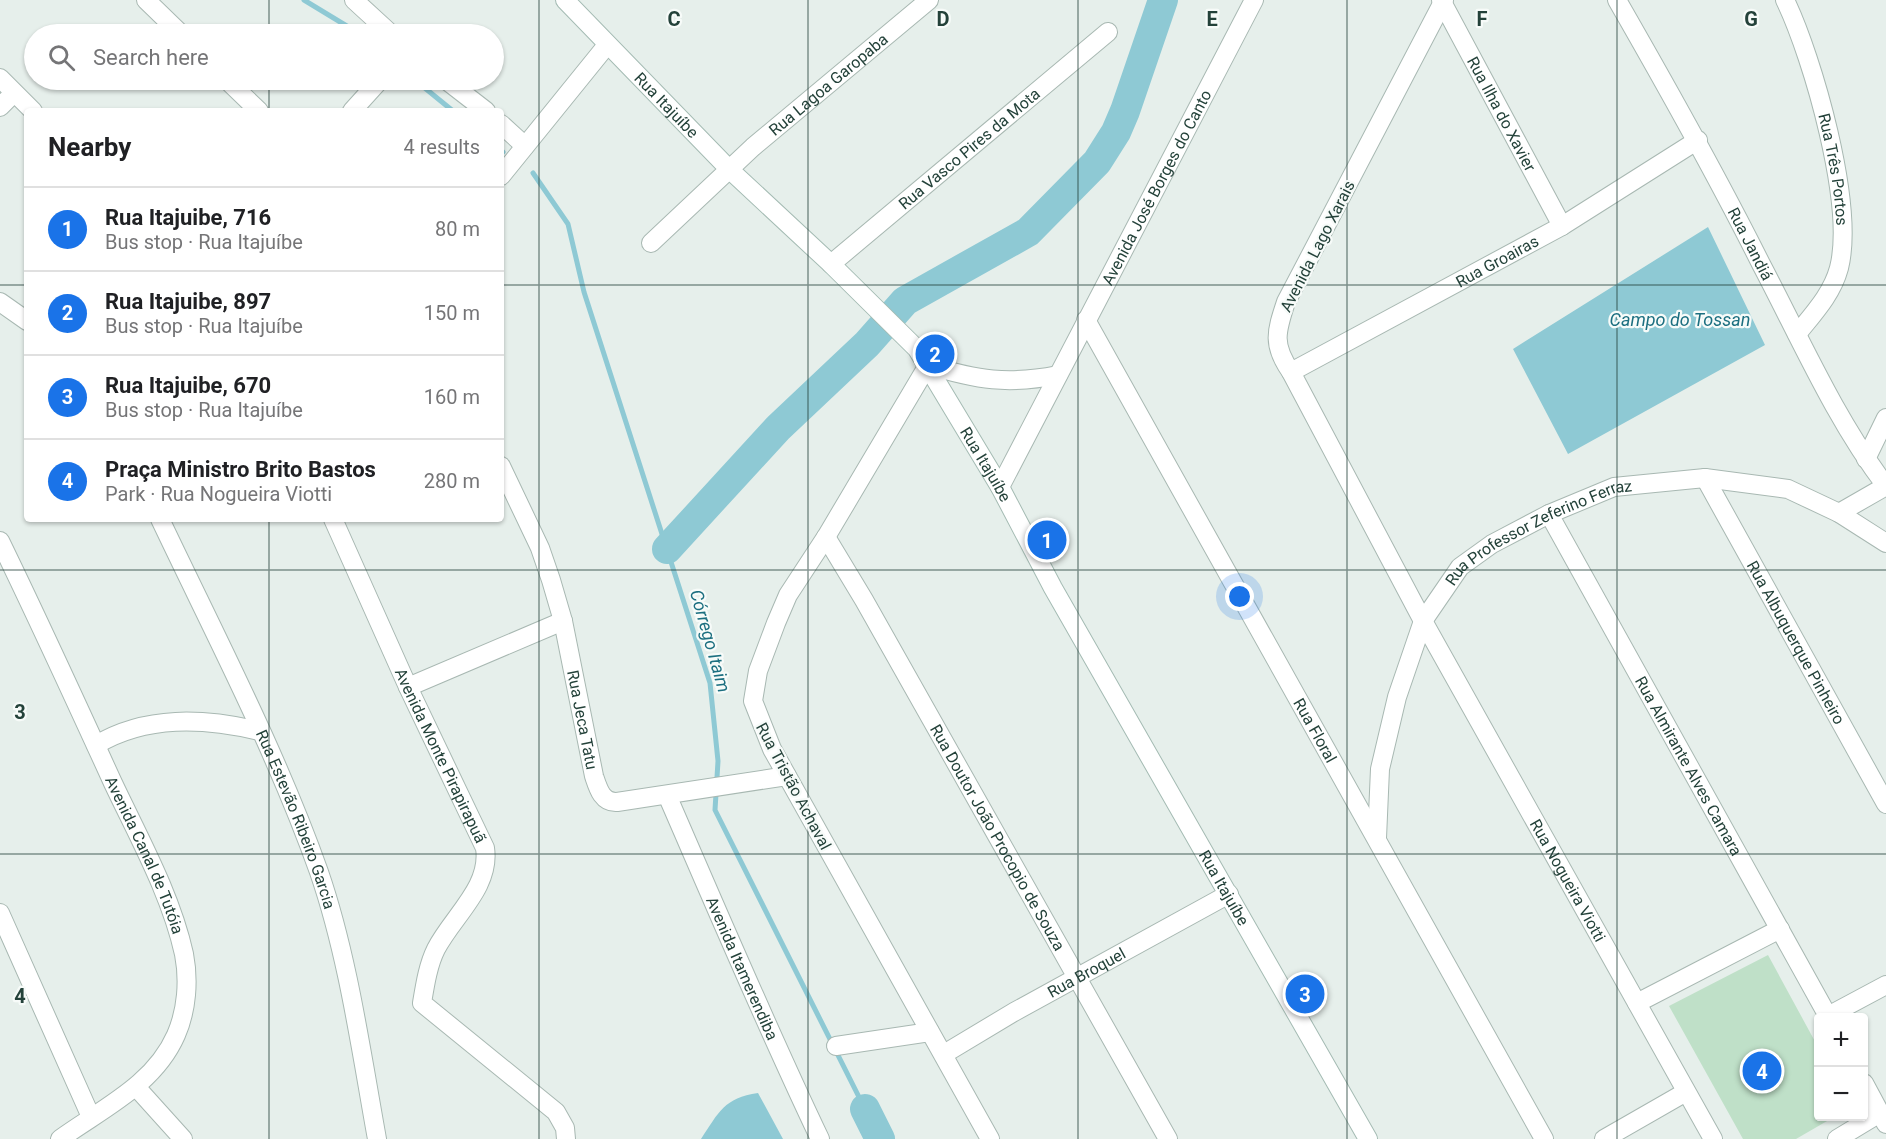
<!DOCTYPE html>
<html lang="en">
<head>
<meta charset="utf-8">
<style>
  :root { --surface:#fff; --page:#f2f2f2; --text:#202124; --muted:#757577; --line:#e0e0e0; --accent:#1a73e8 }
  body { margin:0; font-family:Roboto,sans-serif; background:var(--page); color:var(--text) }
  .controls { position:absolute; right:18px; bottom:18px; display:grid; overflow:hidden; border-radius:6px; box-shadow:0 2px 4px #0004 }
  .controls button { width:54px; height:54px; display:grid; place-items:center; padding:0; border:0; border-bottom:2px solid var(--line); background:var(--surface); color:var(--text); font:30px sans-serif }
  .you { position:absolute; left:1240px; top:597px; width:21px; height:21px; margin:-15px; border:4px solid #fff; border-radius:50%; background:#1a73e8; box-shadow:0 0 0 9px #1a73e833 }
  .badge { display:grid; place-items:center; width:39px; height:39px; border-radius:50%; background:var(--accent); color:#fff; font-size:20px; font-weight:700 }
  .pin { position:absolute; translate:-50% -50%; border:3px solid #fff; box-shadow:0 2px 6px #0006 }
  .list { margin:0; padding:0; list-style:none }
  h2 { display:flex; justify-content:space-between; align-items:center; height:78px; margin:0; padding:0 24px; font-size:26px }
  h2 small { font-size:20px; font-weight:400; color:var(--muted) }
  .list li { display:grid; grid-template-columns:39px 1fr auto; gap:18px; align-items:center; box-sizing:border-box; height:84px; padding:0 24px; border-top:2px solid var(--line) }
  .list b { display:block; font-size:22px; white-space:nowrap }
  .list p { margin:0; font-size:20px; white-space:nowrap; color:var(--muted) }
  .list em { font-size:20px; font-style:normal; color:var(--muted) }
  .icon { flex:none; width:33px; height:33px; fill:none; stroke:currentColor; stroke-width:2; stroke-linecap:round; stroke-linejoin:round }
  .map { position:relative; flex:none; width:1886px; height:1139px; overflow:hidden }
  .search { position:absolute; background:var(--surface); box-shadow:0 2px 4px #0004; left:24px; top:24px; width:480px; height:66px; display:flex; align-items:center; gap:15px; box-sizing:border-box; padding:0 21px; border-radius:33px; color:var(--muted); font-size:22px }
  .panel { position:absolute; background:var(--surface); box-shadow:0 2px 4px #0004; left:24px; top:108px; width:480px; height:414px; border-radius:6px }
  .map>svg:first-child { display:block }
  .green { fill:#bfe0c8 }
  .water { fill:#8ec9d4 }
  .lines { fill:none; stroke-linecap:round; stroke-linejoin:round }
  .stream { stroke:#8ec9d4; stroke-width:5 }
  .river { stroke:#8ec9d4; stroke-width:30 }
  .minor-casing { stroke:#a8b8b2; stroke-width:20 }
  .secondary-casing { stroke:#a4bbb3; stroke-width:20 }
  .minor { stroke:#fff; stroke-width:18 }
  .secondary { stroke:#fff; stroke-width:18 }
  .grid { fill:none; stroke:#24423a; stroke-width:1.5; stroke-opacity:0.55 }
  .labels { text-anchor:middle; stroke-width:4.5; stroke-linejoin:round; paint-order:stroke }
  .street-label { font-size:16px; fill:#24423a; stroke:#f7fbf9 }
  .water-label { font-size:18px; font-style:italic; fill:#1c6f80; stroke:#f7fbf9 }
  .grid-label { font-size:20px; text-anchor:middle; font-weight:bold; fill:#24423a; stroke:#f7fbf9; stroke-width:4.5; stroke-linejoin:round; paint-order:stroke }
</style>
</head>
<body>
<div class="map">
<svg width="1886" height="1139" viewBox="0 0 1886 1139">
  <rect width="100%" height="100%" fill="#e6efeb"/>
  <path class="green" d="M1768 955 1818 1047V1116L1834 1117 1796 1139H1743L1669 1006Z"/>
  <path class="water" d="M1708 227 1765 345 1568 454 1513 349Z
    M758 1093 783 1139H701C719 1112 724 1098 758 1093Z"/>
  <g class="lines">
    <path class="stream" d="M304 0 360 34
      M415 80 453 111
      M501 150 503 152
      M533 173 568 224 584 292 710 683 718 761 715 810 865 1109"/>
    <path class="river" d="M667 549 778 428 867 344 905 301 1028 232 1097 162 1116 132 1125 111 1163 0
      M865 1109 880 1139"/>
    <g class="minor-casing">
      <g id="minor">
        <path d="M146 0 181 34"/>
        <path d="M354 0 391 34"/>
        <path id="s1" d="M1441 0 1562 226"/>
        <path id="s2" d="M1444 0 1286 302C1276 332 1272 345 1291 372L1423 621 1713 1139"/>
        <path id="s3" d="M1617 0C1667 87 1716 174 1761 264 1800 338 1835 419 1886 486"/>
        <path id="s4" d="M1785 0C1813 58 1855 205 1839 268 1832 294 1814 313 1797 334"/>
        <path d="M0 78 33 111"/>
        <path d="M227 80 259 111"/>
        <path d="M446 80 486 111"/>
        <path d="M0 107 14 93"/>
        <path d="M352 111 380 80"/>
        <path d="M501 124 525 146"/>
        <path d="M501 176 607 45"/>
        <path id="s5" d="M651 243 753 147 929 0"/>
        <path id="s6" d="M831 264 1108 32"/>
        <path d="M0 302 27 321"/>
        <path id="s7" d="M1086 320 1544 1139"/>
        <path id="s8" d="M1291 372 1562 226 1698 140"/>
        <path d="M1866 459 1886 418"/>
        <path id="s9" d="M501 466 540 548 551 580 563 621 594 776C598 788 602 803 617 802L787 776"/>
        <path id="s10" d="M1705 478 1886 804"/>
        <path id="s11" d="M1000 487 1254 0"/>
        <path d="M1839 513 1886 486"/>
        <path id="s12" d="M1549 514 1829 1018"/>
        <path id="s13" d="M160 519C215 635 276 751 319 872 348 956 361 1051 377 1139"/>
        <path id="s14" d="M333 519 408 687 485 848C491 887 453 916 436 949 428 965 425 985 422 1003L556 1112 565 1128 566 1139"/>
        <path id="s15" d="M826 537 864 600 1168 1139"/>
        <path id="s16" d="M0 541C39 621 76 702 113 783 139 838 171 895 184 954 189 980 187 1010 176 1035 154 1085 103 1108 60 1139"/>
        <path d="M408 687 563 621"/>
        <path d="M96 745C146 715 204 718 259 731"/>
        <path id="s17" d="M667 795C717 910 766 1026 820 1139"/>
        <path id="s18" d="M1377 838 1380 769 1397 697 1423 621 1460 567 1492 544 1549 514 1614 487 1705 478 1788 489 1839 513 1886 543"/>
        <path d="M0 913 91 1117"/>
        <path d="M1637 1003 1780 929"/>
        <path d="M1828 1016 1886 985"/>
        <path d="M836 1046 930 1032"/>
        <path id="s19" d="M944 1054 1014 1012 1229 894"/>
        <path d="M1864 1083 1886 1124"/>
        <path d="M137 1088 183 1139"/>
        <path d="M990 1139 772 749 753 701 758 671 776 623 788 595 826 537 928 365C977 380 1008 385 1058 375"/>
        <path d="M1604 1139 1686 1092"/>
        <path d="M1837 1139 1880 1113"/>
      </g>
    </g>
    <g class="secondary-casing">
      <g id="secondary">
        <path id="s20" d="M565 0 730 170 831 264 917 349 1000 487 1053 588 1368 1139"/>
      </g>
    </g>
    <use href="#minor" class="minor"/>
    <use href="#secondary" class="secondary"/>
  </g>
  <path class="grid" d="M269 0V34M539 0V1139M808 0V1139M1078 0V1139M1347 0V1139M1617 0V1139M269 80V111M0 285H27M501 285H1886M269 519V1139M0 570H1886M0 854H1886"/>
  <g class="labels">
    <g class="street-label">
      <text dy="6" stroke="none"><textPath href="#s5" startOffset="238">Rua Lagoa Garopaba</textPath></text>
      <text dy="6" stroke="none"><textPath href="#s20" startOffset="146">Rua Itajuíbe</textPath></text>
      <text dy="6" stroke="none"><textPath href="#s1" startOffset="129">Rua Ilha do Xavier</textPath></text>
      <text dy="6" stroke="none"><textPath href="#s6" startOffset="180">Rua Vasco Pires da Mota</textPath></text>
      <text dy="6" stroke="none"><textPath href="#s4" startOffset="177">Rua Três Portos</textPath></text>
      <text dy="6" stroke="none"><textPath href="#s11" startOffset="338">Avenida José Borges do Canto</textPath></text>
      <text dy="6" stroke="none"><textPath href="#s3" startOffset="278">Rua Jandiá</textPath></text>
      <text transform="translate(1317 246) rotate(-63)" y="6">Avenida Lago Xarais</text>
      <text dy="6" stroke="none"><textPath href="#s8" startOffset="234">Rua Groairas</textPath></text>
      <text dy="6" stroke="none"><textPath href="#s20" startOffset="630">Rua Itajuíbe</textPath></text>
      <text dy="6" stroke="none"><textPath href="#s18" startOffset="375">Rua Professor Zeferino Ferraz</textPath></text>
      <text dy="6" stroke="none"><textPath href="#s10" startOffset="188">Rua Albuquerque Pinheiro</textPath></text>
      <text dy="6" stroke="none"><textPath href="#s9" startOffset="268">Rua Jeca Tatu</textPath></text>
      <text dy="6" stroke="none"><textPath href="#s7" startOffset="470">Rua Floral</textPath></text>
      <text dy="6" stroke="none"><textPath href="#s14" startOffset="260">Avenida Monte Pirapirapuã</textPath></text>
      <text dy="6" stroke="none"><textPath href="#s12" startOffset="288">Rua Almirante Alves Camara</textPath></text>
      <text transform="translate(794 786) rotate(62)" y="6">Rua Tristão Achaval</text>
      <text dy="6" stroke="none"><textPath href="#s13" startOffset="330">Rua Estevão Ribeiro Garcia</textPath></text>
      <text dy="6" stroke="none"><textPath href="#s15" startOffset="346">Rua Doutor João Procopio de Souza</textPath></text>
      <text dy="6" stroke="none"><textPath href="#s16" startOffset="346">Avenida Canal de Tutóia</textPath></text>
      <text dy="6" stroke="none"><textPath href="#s2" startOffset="994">Rua Nogueira Viotti</textPath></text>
      <text dy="6" stroke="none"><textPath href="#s20" startOffset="1116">Rua Itajuíbe</textPath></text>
      <text dy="6" stroke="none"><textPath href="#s17" startOffset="189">Avenida Itamerendiba</textPath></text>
      <text dy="6" stroke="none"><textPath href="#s19" startOffset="164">Rua Broquel</textPath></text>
    </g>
    <g class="water-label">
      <text x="1680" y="326">Campo do Tossan</text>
      <text transform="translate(710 641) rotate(74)" y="6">Córrego Itaim</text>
    </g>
  </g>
  <g class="grid-label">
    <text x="674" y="26">C</text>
    <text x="943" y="26">D</text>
    <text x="1212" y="26">E</text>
    <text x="1482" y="26">F</text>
    <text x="1751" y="26">G</text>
    <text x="20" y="719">3</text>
    <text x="20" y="1003">4</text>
  </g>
</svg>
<div class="controls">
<button>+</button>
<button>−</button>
</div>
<div class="you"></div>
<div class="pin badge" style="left:1047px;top:540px">1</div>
<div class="pin badge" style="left:935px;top:354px">2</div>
<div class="pin badge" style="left:1305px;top:994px">3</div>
<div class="pin badge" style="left:1762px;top:1071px">4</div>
<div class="search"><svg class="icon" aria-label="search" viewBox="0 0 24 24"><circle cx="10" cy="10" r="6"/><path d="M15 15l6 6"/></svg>Search here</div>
<section class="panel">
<h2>Nearby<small>4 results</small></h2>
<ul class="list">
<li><span class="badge">1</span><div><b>Rua Itajuibe, 716</b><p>Bus stop · Rua Itajuíbe</p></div><em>80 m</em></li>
<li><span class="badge">2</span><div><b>Rua Itajuibe, 897</b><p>Bus stop · Rua Itajuíbe</p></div><em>150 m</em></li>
<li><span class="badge">3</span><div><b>Rua Itajuibe, 670</b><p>Bus stop · Rua Itajuíbe</p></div><em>160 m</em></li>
<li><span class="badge">4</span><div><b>Praça Ministro Brito Bastos</b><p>Park · Rua Nogueira Viotti</p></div><em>280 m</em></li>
</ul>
</section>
</div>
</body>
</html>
